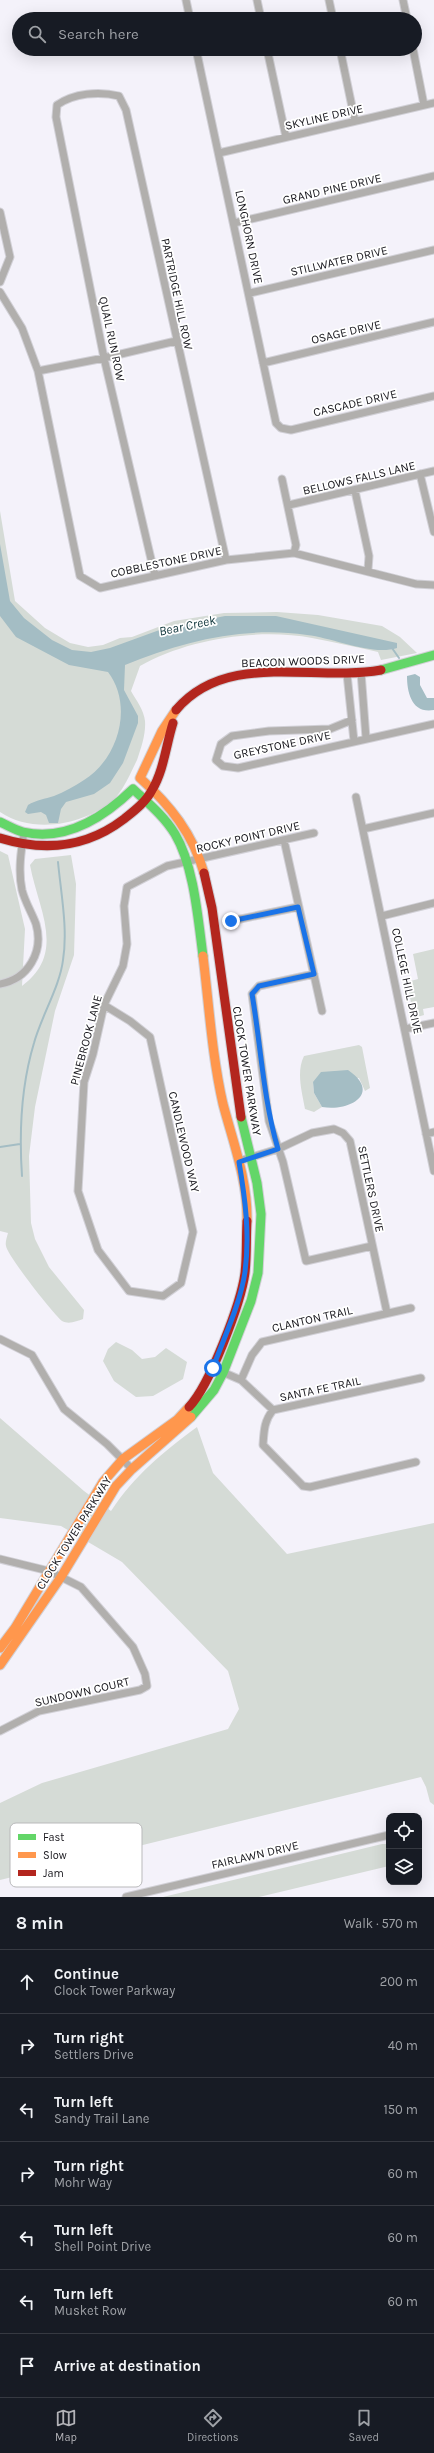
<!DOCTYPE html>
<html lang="en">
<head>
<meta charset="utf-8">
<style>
  :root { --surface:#171b24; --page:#242831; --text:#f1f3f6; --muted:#9ea1a6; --line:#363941; --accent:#b2b2b7 }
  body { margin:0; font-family:Karla,sans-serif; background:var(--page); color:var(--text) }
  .controls { position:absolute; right:12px; bottom:12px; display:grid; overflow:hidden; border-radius:8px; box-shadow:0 4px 16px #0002 }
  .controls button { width:36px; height:36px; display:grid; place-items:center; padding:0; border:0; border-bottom:1px solid var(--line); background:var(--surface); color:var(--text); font:20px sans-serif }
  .stop { position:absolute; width:12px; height:12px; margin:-9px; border:3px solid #1a73e8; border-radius:50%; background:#fff }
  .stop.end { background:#1a73e8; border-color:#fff; box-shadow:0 1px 4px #0008 }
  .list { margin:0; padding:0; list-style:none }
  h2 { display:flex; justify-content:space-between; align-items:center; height:52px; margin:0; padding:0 16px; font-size:17px }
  h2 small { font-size:13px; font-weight:400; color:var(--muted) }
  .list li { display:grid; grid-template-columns:26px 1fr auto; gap:12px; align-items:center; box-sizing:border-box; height:64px; padding:0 16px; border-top:1px solid var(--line) }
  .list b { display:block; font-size:15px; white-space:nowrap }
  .list p { margin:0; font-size:13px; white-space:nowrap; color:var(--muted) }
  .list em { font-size:13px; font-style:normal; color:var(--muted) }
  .icon { flex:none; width:22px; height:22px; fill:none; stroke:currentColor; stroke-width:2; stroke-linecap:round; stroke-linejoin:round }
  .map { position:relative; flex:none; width:434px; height:1897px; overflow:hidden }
  .search { position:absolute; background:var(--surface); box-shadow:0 4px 16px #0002; left:12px; right:12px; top:12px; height:44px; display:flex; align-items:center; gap:10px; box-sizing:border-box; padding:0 14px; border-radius:22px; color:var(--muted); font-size:15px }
  .sheet { height:500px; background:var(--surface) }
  nav { display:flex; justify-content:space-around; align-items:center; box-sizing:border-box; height:56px; border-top:1px solid var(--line); background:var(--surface); font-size:11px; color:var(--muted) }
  nav a { display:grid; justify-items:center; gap:2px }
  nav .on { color:var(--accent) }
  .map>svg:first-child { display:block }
  .green { fill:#d5dbd6 }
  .water { fill:#a4bdc4 }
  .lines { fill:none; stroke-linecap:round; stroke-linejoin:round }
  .stream { stroke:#a4bdc4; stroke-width:2 }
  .street-casing { stroke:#d1d0d6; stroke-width:9 }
  .fast-casing { stroke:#d1d0d6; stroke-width:11 }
  .slow-casing { stroke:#d1d0d6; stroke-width:11 }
  .jam-casing { stroke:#d1d0d6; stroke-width:11 }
  .street { stroke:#b1afad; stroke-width:7 }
  .fast { stroke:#63d668; stroke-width:9 }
  .slow { stroke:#ff974d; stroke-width:9 }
  .jam { stroke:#b3261e; stroke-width:9 }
  .route { stroke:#1a73e8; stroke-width:5 }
  .labels { text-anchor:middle; stroke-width:3.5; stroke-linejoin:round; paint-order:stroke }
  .street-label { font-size:12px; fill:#17161c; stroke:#fff }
  .water-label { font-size:13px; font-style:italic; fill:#11363c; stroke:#fff }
  .key { fill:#fff; stroke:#b9b9bb; stroke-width:1 }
  .key-label { font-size:11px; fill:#17161c }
</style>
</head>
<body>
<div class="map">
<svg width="434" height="1897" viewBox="0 0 434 1897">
  <rect width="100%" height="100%" fill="#f4f2fa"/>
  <path class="green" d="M0 511 15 601 45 628 70 643 88 647 103 645 120 638 132 637 174 621 224 613 277 612 318 615 382 626 400 637 417 653 381 660 378 652C356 647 334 642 312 638 258 628 187 639 140 666L131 691C136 700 144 710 145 721 146 734 141 748 137 760 131 772 125 787 116 797 87 825 34 835 0 812Z
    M0 851 8 855 25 929 22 986C67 953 38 909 30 865L35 859 71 855 76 884 74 955 55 1011 35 1107 29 1156 31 1223 35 1239 49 1267 84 1310 83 1319C77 1321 69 1325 62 1321 54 1315 7 1255 6 1246 5 1242 7 1237 8 1233L0 1231Z
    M434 949V1007L423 1009 424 1015 414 1018 407 982 418 979 413 954Z
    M359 1045 362 1047 370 1088 365 1091 359 1078 313 1082 314 1093 322 1107 314 1112 305 1109C302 1092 296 1072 304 1056Z
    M116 1342 132 1350 142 1359 155 1357 166 1348 187 1362 183 1379 153 1396 136 1397 114 1381 103 1361 108 1349Z
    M0 1418 84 1491 111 1511C135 1475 162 1453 197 1427L213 1473 287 1554 434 1523V1805L430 1802 426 1787 421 1777 0 1880V1803L42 1783 228 1729 239 1709 228 1671 122 1562 61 1526 0 1518Z
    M382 1844H389V1866L259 1897H163Z"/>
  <path class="water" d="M0 544 10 601 24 618 52 640 72 650 91 652 110 648 165 628 225 616H276L397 643V648C372 656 334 638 307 635 245 626 183 641 125 665L124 690 138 716V723L123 763 110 783 94 794 66 802 61 809 58 823H49L46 815 41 812 28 814 25 812 28 805C36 800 45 799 54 796 64 792 75 786 84 780 118 759 134 706 108 672L69 665 16 637 0 616Z
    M415 674 420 677V685L427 698H434V710C412 714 407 693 407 676Z
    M348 1070C382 1093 350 1112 322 1107L314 1093 313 1082 321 1072Z"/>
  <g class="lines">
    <path class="stream" d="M392 648 399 658
      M0 1147 20 1144
      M22 1176C19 1132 21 1086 34 1043 41 1017 60 986 63 960 68 929 61 894 58 862"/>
    <g class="street-casing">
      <path id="street" d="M186 0 190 19
        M257 0 261 19
        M329 0 333 19
        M403 0 407 19
        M196 49 276 423 281 428 291 430 434 396
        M267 49 286 137
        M340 49 355 121
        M413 49 424 105
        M219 153 434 103
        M0 212 10 257 0 282
        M234 223 434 176
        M0 292 22 328 38 371 80 576 100 588 226 560 294 553 416 584 434 585
        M250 293 434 250
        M263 363 434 322
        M38 371 104 358 176 341
        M420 474 434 532
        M282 479 296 545 294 553
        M355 491 369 556 368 570
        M289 505 434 471
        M155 576 104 358 56 117 57 105C74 93 99 91 119 96L126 110 226 560
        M361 672 366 738
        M347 674 354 741
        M352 720 330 729 269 731 232 736 221 744 216 760 223 766 238 768 434 724
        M356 797 434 1171
        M363 829 434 813
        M284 840 322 1011
        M382 916 434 903
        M231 921 298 907
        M314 974 259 986 252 994 269 1121 283 1162 306 1261 372 1246
        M0 984C28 979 44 952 36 924 32 913 25 902 22 890 18 871 21 851 24 832
        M104 1005 130 1021 150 1037 193 1232 181 1283 163 1296 129 1291 98 1250 78 1191 84 1082 93 1054 104 1005 123 966 127 944 124 906 127 887 167 866 314 833
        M405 1029 434 1023
        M426 1134 434 1132
        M239 1161 278 1149 312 1133 334 1129 343 1133 350 1141 387 1313
        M0 1339 32 1355 64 1409 107 1444 132 1469
        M220 1371 241 1380 273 1410 421 1378
        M241 1380 252 1355 262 1342 411 1308
        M273 1410C264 1421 264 1431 263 1445L303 1486 310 1487 416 1462
        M0 1559 49 1571 81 1587 133 1647 145 1674 147 1686 140 1690 39 1711 0 1731
        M126 1897 389 1835"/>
    </g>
    <g class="fast-casing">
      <path id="fast" d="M381 670 434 655
        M0 822C7 825 15 830 23 832 66 842 104 817 133 789 148 803 164 816 175 834 194 866 198 919 203 956
        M191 1417 214 1390 223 1373 251 1301 258 1273 261 1214 257 1183 241 1117"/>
    </g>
    <g class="slow-casing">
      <path id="slow" d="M176 710 162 731 140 778C170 805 193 834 204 873
        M203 956C209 1005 212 1056 223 1104 233 1142 248 1181 247 1221
        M0 1648 15 1628 103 1482 123 1459 177 1420 189 1407
        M0 1665 61 1577 116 1486 132 1469 191 1417"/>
    </g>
    <g class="jam-casing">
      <path id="jam" d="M176 710C227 650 313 682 381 670
        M0 838C45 852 86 848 124 819 134 811 146 802 152 790 164 770 166 745 173 723
        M204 873 212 908 241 1117
        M189 1407C210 1385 241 1303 245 1273 247 1256 246 1238 247 1221"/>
    </g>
    <use href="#street" class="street"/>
    <use href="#fast" class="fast"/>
    <use href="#slow" class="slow"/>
    <use href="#jam" class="jam"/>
  </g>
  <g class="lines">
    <path class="route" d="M213 1368C224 1337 240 1305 245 1272 250 1234 245 1198 239 1162L278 1149C263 1098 261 1046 252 994L259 986 314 974 298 907 231 921"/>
  </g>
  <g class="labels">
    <g class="street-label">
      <text transform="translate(324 117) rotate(-13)" y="4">SKYLINE DRIVE</text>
      <text transform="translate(332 189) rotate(-13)" y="4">GRAND PINE DRIVE</text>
      <text transform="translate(249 237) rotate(78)" y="4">LONGHORN DRIVE</text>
      <text transform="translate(339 261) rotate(-13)" y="4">STILLWATER DRIVE</text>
      <text transform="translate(177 294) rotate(78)" y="4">PARTRIDGE HILL ROW</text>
      <text transform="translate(346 332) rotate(-13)" y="4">OSAGE DRIVE</text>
      <text transform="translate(112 339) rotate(78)" y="4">QUAIL RUN ROW</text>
      <text transform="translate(355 403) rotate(-13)" y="4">CASCADE DRIVE</text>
      <text transform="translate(359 478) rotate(-13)" y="4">BELLOWS FALLS LANE</text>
      <text transform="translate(166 562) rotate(-12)" y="4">COBBLESTONE DRIVE</text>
      <text transform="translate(303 661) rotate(-2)" y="4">BEACON WOODS DRIVE</text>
      <text transform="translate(282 745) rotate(-12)" y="4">GREYSTONE DRIVE</text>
      <text transform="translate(248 837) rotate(-13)" y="4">ROCKY POINT DRIVE</text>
      <text transform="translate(407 981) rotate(78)" y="4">COLLEGE HILL DRIVE</text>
      <text transform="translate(86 1040) rotate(-75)" y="4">PINEBROOK LANE</text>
      <text transform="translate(247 1071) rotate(81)" y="4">CLOCK TOWER PARKWAY</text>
      <text transform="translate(184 1142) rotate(77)" y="4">CANDLEWOOD WAY</text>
      <text transform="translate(371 1189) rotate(78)" y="4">SETTLERS DRIVE</text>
      <text transform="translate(312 1319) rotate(-13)" y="4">CLANTON TRAIL</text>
      <text transform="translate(320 1389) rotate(-12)" y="4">SANTA FE TRAIL</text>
      <text transform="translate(74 1533) rotate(-58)" y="4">CLOCK TOWER PARKWAY</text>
      <text transform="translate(82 1692) rotate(-13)" y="4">SUNDOWN COURT</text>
      <text transform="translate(255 1855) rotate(-13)" y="4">FAIRLAWN DRIVE</text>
    </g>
    <g class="water-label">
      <text transform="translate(187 625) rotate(-12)" y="5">Bear Creek</text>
    </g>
  </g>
  <rect x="10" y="1823" width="132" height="64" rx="6" class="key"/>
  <rect x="18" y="1834" width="18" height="6" fill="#63d668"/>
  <rect x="18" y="1852" width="18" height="6" fill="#ff974d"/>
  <rect x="18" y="1870" width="18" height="6" fill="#b3261e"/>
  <g class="key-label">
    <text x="43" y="1841">Fast</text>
    <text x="43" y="1859">Slow</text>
    <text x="43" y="1877">Jam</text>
  </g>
</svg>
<div class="controls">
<button><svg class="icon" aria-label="locate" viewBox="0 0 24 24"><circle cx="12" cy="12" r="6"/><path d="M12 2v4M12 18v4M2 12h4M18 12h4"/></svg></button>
<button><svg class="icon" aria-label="layers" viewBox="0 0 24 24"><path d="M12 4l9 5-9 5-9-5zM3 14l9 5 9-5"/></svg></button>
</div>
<div class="stop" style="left:213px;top:1368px"></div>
<div class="stop end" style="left:231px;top:921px"></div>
<div class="search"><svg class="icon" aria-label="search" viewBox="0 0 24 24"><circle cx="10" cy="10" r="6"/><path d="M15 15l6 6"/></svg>Search here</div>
</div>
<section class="sheet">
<h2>8 min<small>Walk · 570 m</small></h2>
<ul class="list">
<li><svg class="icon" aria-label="ahead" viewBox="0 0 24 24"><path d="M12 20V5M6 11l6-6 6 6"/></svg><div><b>Continue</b><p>Clock Tower Parkway</p></div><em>200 m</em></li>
<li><svg class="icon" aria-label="right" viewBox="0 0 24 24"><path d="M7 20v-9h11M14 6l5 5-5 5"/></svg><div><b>Turn right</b><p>Settlers Drive</p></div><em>40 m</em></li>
<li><svg class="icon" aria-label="left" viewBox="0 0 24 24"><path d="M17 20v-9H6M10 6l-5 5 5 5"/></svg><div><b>Turn left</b><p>Sandy Trail Lane</p></div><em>150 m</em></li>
<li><svg class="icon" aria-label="right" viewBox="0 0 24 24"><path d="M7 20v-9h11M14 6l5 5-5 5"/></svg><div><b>Turn right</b><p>Mohr Way</p></div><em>60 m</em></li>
<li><svg class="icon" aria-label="left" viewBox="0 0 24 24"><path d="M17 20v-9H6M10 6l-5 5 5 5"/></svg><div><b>Turn left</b><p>Shell Point Drive</p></div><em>60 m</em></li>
<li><svg class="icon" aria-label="left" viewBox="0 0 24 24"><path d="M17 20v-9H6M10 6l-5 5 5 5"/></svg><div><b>Turn left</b><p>Musket Row</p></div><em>60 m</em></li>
<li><svg class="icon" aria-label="arrive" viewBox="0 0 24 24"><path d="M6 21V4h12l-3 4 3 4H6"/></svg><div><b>Arrive at destination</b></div></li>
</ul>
</section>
<nav>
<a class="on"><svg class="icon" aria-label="map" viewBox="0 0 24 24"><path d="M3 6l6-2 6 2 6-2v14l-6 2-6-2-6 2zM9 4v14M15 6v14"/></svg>Map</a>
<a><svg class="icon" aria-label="directions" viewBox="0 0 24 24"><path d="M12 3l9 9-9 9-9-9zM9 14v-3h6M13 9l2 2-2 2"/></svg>Directions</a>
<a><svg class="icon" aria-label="saved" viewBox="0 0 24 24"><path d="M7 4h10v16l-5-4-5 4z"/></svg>Saved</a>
</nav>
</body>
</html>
